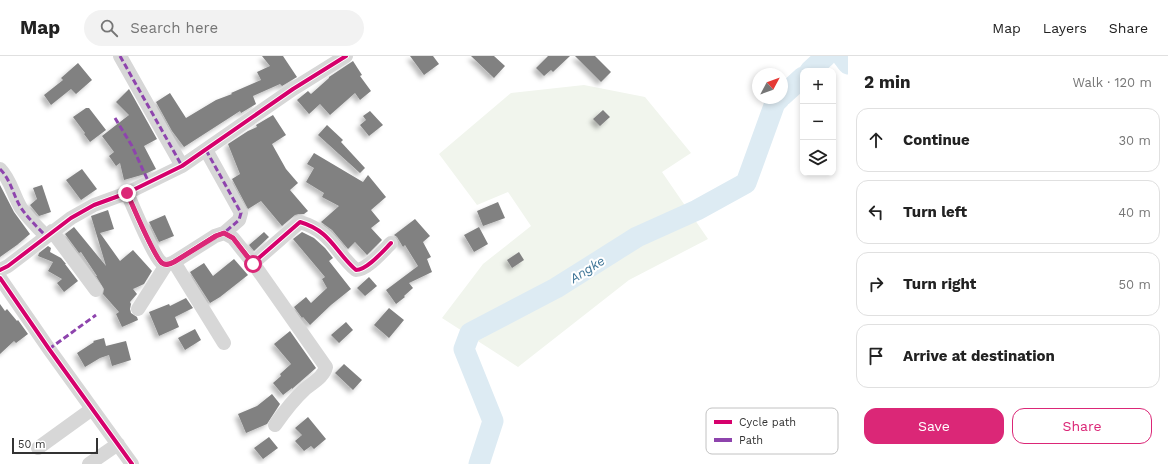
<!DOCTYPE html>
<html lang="en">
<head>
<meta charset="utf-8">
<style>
  :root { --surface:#fff; --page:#f2f2f2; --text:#222; --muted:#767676; --line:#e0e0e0; --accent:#db2777 }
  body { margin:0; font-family:"Work Sans",sans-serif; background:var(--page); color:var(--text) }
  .controls { position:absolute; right:12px; top:12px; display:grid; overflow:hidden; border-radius:8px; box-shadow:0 2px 6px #0003 }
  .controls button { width:36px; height:36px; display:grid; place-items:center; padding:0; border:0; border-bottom:1px solid var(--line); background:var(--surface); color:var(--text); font:20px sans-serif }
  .compass { position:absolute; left:752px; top:12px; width:36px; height:36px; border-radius:50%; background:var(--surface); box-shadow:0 2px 6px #0003; rotate:49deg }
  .scale { position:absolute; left:12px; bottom:10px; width:86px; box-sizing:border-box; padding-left:4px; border:2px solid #333; border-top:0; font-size:11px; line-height:14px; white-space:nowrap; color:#333; -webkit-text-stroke:3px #fff; paint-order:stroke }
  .stop { position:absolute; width:12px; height:12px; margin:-9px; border:3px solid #db2777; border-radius:50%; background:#fff }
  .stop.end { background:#db2777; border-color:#fff; box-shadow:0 1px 4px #0008 }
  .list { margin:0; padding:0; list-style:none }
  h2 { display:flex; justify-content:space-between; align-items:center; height:52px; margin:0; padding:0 16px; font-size:17px }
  h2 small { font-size:13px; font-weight:400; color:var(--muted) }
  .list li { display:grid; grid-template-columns:26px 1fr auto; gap:12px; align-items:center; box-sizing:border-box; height:64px; margin:0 8px 8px; padding:0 8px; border:1px solid var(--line); border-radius:12px }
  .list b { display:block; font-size:15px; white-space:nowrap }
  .list em { font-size:13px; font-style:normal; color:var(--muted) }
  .actions { display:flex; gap:8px; padding:12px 16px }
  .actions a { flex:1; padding:9px 0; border:1px solid var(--accent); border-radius:12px; text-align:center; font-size:14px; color:var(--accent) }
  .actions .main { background:var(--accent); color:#fff }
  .icon { flex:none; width:22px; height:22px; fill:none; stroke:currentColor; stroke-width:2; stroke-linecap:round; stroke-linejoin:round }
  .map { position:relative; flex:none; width:848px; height:408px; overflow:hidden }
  header { display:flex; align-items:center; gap:24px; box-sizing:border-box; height:56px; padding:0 20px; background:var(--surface); border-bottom:1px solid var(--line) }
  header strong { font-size:19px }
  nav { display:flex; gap:22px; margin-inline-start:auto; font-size:14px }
  .search { width:280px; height:36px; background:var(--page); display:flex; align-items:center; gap:10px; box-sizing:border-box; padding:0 14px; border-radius:22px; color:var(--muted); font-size:15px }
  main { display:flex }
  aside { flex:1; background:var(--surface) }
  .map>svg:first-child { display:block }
  .green { fill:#f1f5ed }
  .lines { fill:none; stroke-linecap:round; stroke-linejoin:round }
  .river { stroke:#ddebf3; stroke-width:21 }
  .building { fill:#818181; filter:url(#shadow) }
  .minor { stroke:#d7d7d7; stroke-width:14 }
  .quiet { stroke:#8e44ad; stroke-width:3; stroke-dasharray:6 3; stroke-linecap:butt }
  .cycleway-casing { stroke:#fff; stroke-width:6 }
  .cycleway { stroke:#d6006c; stroke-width:4 }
  .route { stroke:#db2777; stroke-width:5 }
  .labels { text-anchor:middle; stroke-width:4; stroke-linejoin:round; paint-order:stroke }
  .water-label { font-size:13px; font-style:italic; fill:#3f7597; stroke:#fff }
  .key { fill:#fff; stroke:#c2c2c2; stroke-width:1 }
  .key-label { font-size:11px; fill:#333 }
</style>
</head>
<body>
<header>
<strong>Map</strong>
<div class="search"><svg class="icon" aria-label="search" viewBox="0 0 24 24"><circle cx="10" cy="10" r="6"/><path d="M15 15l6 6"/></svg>Search here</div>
<nav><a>Map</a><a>Layers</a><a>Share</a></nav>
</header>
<main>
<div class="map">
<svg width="848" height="408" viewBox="0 0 848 408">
  <defs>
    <filter id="shadow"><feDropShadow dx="-3.5" dy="3.5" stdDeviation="2" flood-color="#0004"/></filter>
  </defs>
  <rect width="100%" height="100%" fill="#fff"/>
  <path class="green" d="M584 29 645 41 691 97 662 116 708 183 629 224 518 311 442 262 483 208 531 170 508 136 477 149 439 98 511 37Z"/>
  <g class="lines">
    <path class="river" d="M842 0 848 8
      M810 15 826 0
      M782 40 803 21
      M479 408 493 365 464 293 470 277 556 232 637 181 697 154 746 127 775 47 780 42"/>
  </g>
  <path class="building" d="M262 0H283L297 21 282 30 280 28 253 40 256 48 241 57 240 55 184 91 172 75 156 46 170 37 186 62 216 44 232 38 231 37 261 24 257 16 270 10Z
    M410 0H433L439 8 424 19Z
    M471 0H494L505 10 494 22Z
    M548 0H570L553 16 551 14 544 20 536 12Z
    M575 0H595L611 16 601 26Z
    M353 5 362 19 360 20 371 35 360 44 355 37 330 59 320 48 309 58 297 44 308 35 311 38 329 22V21Z
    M78 7 92 24 76 38 71 33 51 49 44 39 63 24 61 22Z
    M129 33 157 83 144 90 156 113 145 118 124 124 120 107 116 110 109 100 114 96 102 80 129 59 116 46Z
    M86 52H89L106 74 90 86 84 78 85 77 73 61Z
    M603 54 610 61 600 70 593 63Z
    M370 55 383 69 369 80 360 69 366 64 363 60Z
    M273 59 286 79 272 88 286 113 298 127 290 134 308 155 304 158H299L295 159 282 170 261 145 248 153 232 123 240 118 228 88 248 75 257 71 256 69Z
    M327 69 343 84 341 86 365 112 360 117 318 79Z
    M314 97 363 126 368 119 386 141 371 154 380 165 371 172 382 184 367 199 355 186 348 193 332 174 321 166 339 150 322 141 324 137 306 126 314 112 307 108Z
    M82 113 97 133 81 144 66 124Z
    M0 129 14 156 30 178 17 189 0 201Z
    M42 129 51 156 39 160 30 149 37 143 33 132Z
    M498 146 505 162 483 170 477 155Z
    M108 154 114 173 100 177 120 205 133 194 152 215 144 228 133 233 137 238 130 246 131 248 130 253 131 257 137 261 138 264 122 271 116 258 119 256 103 238 104 233 96 220H97L81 196 79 197 65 178 74 171 106 210 91 160Z
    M165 159 174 180 159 186 149 166Z
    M415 163 430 180 423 186 431 201 427 203 432 216 409 227 413 232 404 240 405 241 396 248 386 234 418 210 405 189 403 191 397 181 394 179Z
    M479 171 488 188 474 196 464 179Z
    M264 176 269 181 254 195 249 189Z
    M302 176 314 182 325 192 333 202 329 205 351 233 331 249 310 269 303 261 302 262 294 251 306 241 311 247 327 232 322 223 325 221 293 183Z
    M48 190 51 192 50 196 61 202 66 208H65L78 225 64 236 57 227 62 223 48 215 53 206 38 200 39 197Z
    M519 196 524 204 512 212 507 204Z
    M234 203 248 219 220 241 210 247 190 216 204 207 213 220Z
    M369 221 377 230 365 240 357 232Z
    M186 242 193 252 175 261 179 271 159 280 149 256 169 248 170 250Z
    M0 248 5 255 7 253 17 265 18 264 28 278 16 287 14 285 0 298Z
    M389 252 404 264 389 282 374 269Z
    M346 266 353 274 339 287 331 279Z
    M195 273 201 284 185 294 178 282Z
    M290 275 316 312 292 333V332L283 339 273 327 281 320 280 318 291 308 274 288Z
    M104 282 106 290 126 285 131 304 112 310 109 299 100 302 85 311 77 297 94 286 93 285Z
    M344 308 362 324 353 334 335 317Z
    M272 338 280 348 267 368 246 377 238 358 257 350Z
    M308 361 326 383 314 393 311 390 304 395 295 385 302 379 295 372Z
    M269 381 278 392 263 403 254 392Z"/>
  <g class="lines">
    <path class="minor" d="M120 0 182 110
      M206 94 241 157 239 164 224 177
      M0 113C11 124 13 139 21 152 28 162 37 171 46 180
      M127 137C133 150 154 202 162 207 166 210 170 208 174 206L215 180 224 177 233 182 253 207 300 166C331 175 335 196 356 214 367 214 383 195 391 187
      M52 175 96 234
      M174 206 224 287
      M253 207 326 311C324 321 312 327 305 333 293 344 284 356 275 369
      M0 214 8 210 71 162 94 149 127 137 182 110 293 33 346 0
      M0 222 49 293 132 408
      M138 253 166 209
      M38 392 92 353
      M89 408 118 388"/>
    <path class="quiet" d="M120 0 182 110
      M115 62 132 90 149 127
      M206 94 241 157 239 164 224 177
      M0 113C11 124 13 139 21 152 28 162 37 171 46 180
      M49 293 96 259"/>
    <g class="cycleway-casing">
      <path id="cycleway" d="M127 137C133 150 154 202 162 207 166 210 170 208 174 206L215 180 224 177 233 182 253 207 300 166C331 175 335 196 356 214 367 214 383 195 391 187
        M0 214 8 210 71 162 94 149 127 137 182 110 293 33 346 0
        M0 222 49 293 132 408"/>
    </g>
    <use href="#cycleway" class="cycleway"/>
  </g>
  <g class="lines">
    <path class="route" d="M127 137C133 150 154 201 162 207 166 210 170 208 174 206L216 180 224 177 233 182 253 208"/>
  </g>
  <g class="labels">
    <g class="water-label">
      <text transform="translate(587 213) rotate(-32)" y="5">Angke</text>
    </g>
  </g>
  <rect x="706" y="352" width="132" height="46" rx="6" class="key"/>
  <rect x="714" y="364" width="18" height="4" fill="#d6006c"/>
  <rect x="714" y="382" width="18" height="4" fill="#8e44ad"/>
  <g class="key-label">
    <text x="739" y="370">Cycle path</text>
    <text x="739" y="388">Path</text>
  </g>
</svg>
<div class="controls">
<button>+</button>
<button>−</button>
<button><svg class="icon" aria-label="layers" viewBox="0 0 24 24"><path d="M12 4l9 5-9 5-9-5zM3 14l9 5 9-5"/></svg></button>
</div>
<svg class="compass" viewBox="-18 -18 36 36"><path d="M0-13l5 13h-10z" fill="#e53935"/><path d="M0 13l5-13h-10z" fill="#767676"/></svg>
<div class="scale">50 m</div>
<div class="stop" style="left:253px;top:208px"></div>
<div class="stop end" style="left:127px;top:137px"></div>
</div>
<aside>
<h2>2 min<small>Walk · 120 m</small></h2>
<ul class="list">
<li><svg class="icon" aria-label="ahead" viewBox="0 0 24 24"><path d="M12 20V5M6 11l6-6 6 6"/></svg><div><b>Continue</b></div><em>30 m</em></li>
<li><svg class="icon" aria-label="left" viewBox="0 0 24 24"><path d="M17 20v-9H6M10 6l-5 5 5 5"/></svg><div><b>Turn left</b></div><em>40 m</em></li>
<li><svg class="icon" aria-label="right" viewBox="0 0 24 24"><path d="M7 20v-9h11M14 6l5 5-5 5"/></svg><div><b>Turn right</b></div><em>50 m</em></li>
<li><svg class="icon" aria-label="arrive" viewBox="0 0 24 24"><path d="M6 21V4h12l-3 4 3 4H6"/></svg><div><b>Arrive at destination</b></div></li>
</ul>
<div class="actions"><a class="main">Save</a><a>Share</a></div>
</aside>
</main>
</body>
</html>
